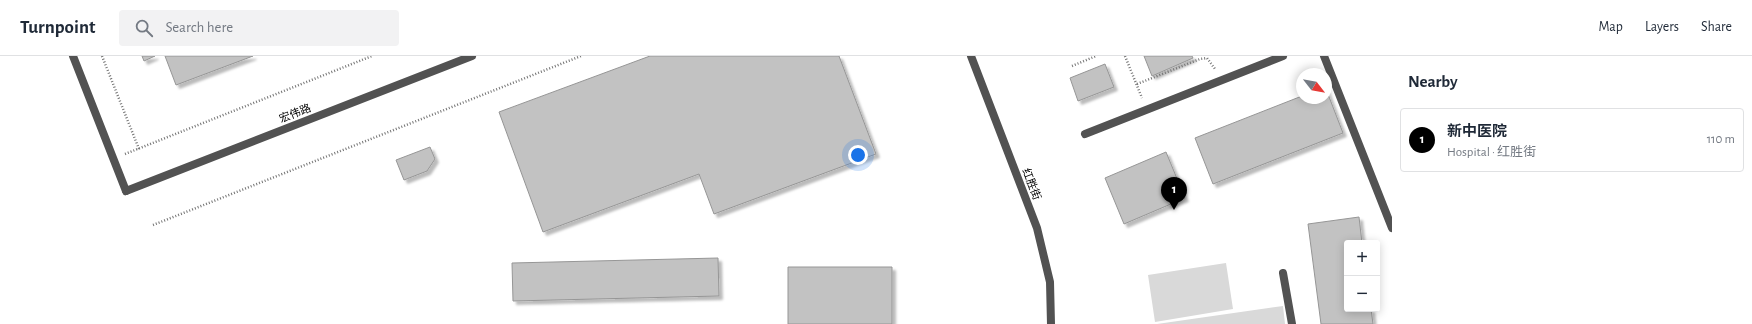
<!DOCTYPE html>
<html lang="en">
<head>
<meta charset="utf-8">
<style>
  :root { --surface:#fff; --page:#f2f2f3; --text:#1f2937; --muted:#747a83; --line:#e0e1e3; --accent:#000 }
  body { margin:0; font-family:"Alegreya Sans","Noto Sans SC",sans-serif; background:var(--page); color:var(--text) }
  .controls { position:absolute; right:12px; bottom:12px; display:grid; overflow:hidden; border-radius:4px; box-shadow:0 2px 10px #0003 }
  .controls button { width:36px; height:36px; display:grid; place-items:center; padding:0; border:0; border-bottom:1px solid var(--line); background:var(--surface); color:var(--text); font:20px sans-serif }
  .compass { position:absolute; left:1296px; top:12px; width:36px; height:36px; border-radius:50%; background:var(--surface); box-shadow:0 2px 10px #0003; rotate:121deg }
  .you { position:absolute; left:858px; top:99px; width:14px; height:14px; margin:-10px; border:3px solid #fff; border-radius:50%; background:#1a73e8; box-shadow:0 0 0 6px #1a73e833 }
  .badge { display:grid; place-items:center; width:26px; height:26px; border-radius:50%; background:var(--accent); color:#fff; font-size:13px; font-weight:700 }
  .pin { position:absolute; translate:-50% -33px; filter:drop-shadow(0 1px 2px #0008) }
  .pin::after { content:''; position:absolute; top:21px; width:14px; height:12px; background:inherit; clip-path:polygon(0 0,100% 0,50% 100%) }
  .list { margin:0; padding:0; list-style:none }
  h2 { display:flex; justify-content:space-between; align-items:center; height:52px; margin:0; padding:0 16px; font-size:17px }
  h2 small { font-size:13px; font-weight:400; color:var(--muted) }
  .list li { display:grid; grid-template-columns:26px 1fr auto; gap:12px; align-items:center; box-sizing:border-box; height:64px; margin:0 8px 8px; padding:0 8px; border:1px solid var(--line); border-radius:4px }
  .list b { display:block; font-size:15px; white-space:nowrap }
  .list p { margin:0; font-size:13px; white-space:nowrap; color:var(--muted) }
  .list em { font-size:13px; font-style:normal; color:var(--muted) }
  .icon { flex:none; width:22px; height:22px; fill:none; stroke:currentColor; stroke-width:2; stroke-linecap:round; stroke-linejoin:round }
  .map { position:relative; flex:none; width:1392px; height:268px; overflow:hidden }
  header { display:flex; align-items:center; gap:24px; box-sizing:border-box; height:56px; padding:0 20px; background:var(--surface); border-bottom:1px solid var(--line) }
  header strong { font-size:19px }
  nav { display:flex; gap:22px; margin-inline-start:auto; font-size:14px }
  .search { width:280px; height:36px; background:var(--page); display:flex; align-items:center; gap:10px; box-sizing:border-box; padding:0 14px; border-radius:4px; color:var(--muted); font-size:15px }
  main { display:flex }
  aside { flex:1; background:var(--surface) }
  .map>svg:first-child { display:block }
  .green { fill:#d9d9d9 }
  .building { fill:#c2c2c2; stroke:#969696; filter:url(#shadow) }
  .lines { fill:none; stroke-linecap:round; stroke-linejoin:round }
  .path { stroke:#747474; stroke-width:2.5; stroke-dasharray:1 2; stroke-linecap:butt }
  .service { stroke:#525252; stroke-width:8 }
  .minor { stroke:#525252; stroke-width:8 }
  .tertiary { stroke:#525252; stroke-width:8 }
  .labels { text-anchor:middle; stroke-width:3; stroke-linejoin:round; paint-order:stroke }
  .street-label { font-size:11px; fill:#000; stroke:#fff }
</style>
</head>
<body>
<header>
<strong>Turnpoint</strong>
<div class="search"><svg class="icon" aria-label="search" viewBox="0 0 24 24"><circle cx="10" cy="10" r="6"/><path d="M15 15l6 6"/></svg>Search here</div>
<nav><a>Map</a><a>Layers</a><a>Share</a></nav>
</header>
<main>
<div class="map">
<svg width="1392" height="268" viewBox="0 0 1392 268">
  <defs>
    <filter id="shadow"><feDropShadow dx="3.5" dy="3.5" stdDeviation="1" flood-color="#0004"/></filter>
  </defs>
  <rect width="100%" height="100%" fill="#fff"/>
  <path class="green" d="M1226 207 1233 253 1155 266 1148 219Z
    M1283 250 1285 268H1157Z"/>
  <path class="building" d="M142 0H155L144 5Z
    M165 0H253L176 29Z
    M650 0H839L876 98 714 158 699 118 543 176 499 56Z
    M1144 0H1192L1193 2 1152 20Z
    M1105 8 1114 31 1078 45 1070 22Z
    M1326 33 1343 77 1213 128 1195 82 1302 40V42H1326Z
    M430 91 435 103 427 115 404 124 396 104Z
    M1166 96 1185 142 1124 168 1105 122Z
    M1359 161 1362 187H1347V253H1371L1373 268H1321L1308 168Z
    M718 202 719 240 513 245 512 207Z
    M788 211H892V268H788Z"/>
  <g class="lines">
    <path class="path" d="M102 0 139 93
      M1125 0 1142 42
      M1072 10 1096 0
      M1137 28 1200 3 1207 2 1215 13
      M125 98 372 0
      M153 169 581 0"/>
    <path class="service" d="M1324 0 1392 172
      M1085 78 1283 0
      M1283 217 1292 268"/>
    <path class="minor" d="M73 0 126 135"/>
    <path class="tertiary" d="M971 0 1037 172 1050 226 1051 268
      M126 135 472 0"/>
  </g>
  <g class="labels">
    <g class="street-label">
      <text transform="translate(295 57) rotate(-21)" y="4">宏伟路</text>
      <text transform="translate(1032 128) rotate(69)" y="4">红胜街</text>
    </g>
  </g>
</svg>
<div class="controls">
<button>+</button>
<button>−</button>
</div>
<svg class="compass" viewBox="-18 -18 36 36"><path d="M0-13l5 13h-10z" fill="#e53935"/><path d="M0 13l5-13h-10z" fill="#747a83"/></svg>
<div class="you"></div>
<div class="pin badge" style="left:1174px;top:154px">1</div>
</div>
<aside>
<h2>Nearby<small></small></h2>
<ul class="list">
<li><span class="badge">1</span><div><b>新中医院</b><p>Hospital · 红胜街</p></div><em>110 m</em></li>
</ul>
</aside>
</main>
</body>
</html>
